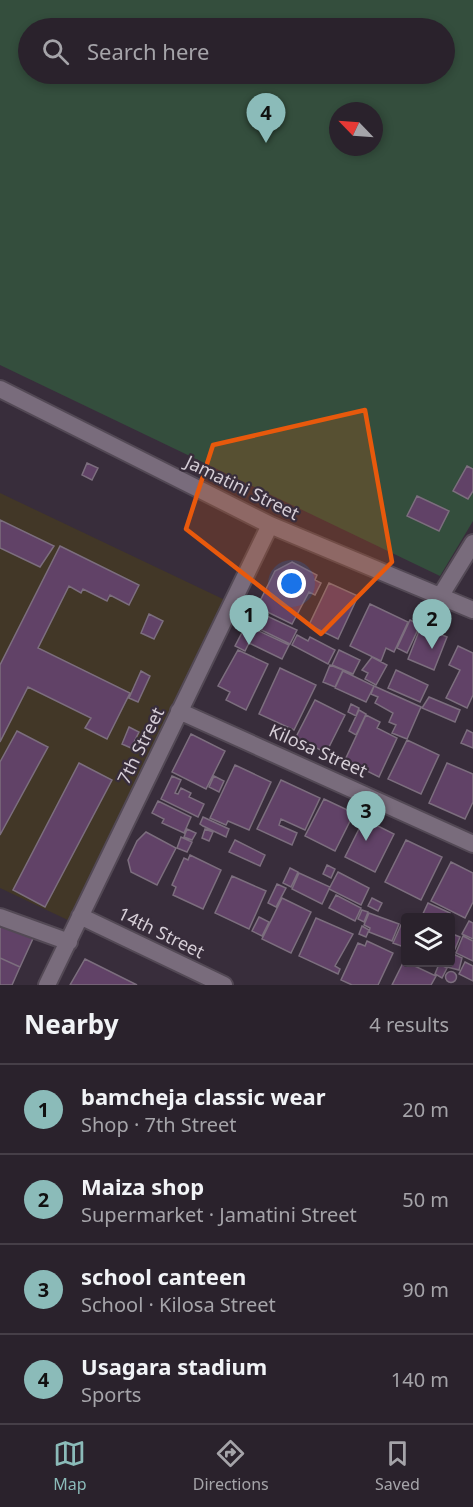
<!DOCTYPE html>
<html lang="en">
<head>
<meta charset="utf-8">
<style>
  :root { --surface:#2a222c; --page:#362f38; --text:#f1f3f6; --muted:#a5a4a9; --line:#463f48; --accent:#8bbbb9 }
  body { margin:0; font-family:"Noto Sans",sans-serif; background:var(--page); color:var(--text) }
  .controls { position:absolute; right:18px; bottom:18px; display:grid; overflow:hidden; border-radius:6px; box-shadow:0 3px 9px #0003 }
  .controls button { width:54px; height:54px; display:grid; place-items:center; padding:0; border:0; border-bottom:2px solid var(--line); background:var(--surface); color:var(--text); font:30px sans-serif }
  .compass { position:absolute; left:329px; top:102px; width:54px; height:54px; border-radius:50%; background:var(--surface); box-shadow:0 3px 9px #0003; rotate:295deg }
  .you { position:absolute; left:292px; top:584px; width:21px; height:21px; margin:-15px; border:4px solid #fff; border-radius:50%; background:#1a73e8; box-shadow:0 0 0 9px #1a73e833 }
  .badge { display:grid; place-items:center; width:39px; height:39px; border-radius:50%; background:var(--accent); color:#111; font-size:20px; font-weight:700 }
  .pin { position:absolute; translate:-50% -50px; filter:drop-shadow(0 2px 3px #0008) }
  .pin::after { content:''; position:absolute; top:32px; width:21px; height:18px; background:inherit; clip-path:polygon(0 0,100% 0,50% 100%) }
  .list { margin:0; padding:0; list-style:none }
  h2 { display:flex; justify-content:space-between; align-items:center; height:78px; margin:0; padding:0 24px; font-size:26px }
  h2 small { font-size:20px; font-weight:400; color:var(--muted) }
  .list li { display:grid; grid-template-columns:39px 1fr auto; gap:18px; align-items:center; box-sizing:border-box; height:90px; padding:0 24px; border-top:2px solid var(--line) }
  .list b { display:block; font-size:22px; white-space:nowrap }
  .list p { margin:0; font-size:20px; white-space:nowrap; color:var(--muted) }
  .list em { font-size:20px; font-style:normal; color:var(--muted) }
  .icon { flex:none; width:33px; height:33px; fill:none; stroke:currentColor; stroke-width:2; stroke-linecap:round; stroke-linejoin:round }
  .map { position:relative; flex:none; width:473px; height:985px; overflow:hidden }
  .search { position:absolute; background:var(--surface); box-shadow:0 3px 9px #0003; left:18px; right:18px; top:18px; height:66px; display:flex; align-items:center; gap:15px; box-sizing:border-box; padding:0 21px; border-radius:33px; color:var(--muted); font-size:22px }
  .sheet { height:438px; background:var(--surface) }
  nav { display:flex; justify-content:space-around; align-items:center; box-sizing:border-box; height:84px; border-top:2px solid var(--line); background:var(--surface); font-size:16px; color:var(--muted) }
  nav a { display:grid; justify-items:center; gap:3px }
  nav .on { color:var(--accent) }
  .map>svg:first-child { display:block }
  .education { fill:#423727 }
  .green { fill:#344e3d; fill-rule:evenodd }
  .building { fill:#614267; stroke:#7c6e7e; stroke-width:1.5 }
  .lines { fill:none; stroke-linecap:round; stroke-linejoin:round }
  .minor-casing { stroke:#534955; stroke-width:20 }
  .minor { stroke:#796c7c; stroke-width:16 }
  .marked { fill:#e8590c; fill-opacity:0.2; stroke:#e8590c; stroke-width:4.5; stroke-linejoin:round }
  .labels { text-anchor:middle; stroke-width:4.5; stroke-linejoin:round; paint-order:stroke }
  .street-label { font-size:18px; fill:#d6ced7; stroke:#382d3b }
</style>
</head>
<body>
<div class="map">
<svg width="473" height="985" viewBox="0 0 473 985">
  <rect width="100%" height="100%" fill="#382d3b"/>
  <path class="education" d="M0 493 225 600 72 922 0 888Z"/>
  <path class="green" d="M0 0H473V521L440 576 0 365ZM28 28H444V74H28ZM338 111H374V147H338Z"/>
  <path class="building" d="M87 463 98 468 92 480 82 475Z
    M467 466 473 469V491L468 499 453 491Z
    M417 496 449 511 439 531 407 516Z
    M0 520 54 546 40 567 0 548Z
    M60 546 139 585 129 605 110 595 107 601 83 589 81 593 69 586 38 648 130 693 107 739 85 728 91 718 28 687 0 742V665Z
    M292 562 317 575 315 580 321 583 315 595 309 592 292 624 257 607 275 571Z
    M329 583 358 596 338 639 309 625Z
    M370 604 408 622 394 652 386 648 381 661 350 646Z
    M254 610 297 630 290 644 247 623Z
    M149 614 163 621 154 639 141 633Z
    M410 620 420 625 407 653 397 648Z
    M246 625 289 645 282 659 249 643 245 651 235 646Z
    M421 626 447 637 434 670 408 659Z
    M297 635 308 641 310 637 335 650 328 664 292 645Z
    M458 646 473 653V695L467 708 446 698 460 670 449 665Z
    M238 650 268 664 246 710 226 700 230 692 218 686Z
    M339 650 360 660 353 674 332 665Z
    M372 657 387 665 376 685 365 679 368 673 362 670Z
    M330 665 343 670 335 687 323 682Z
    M280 668 316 685 294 730 259 714Z
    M396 670 428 685 420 702 388 688Z
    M141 671 150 676 138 702 129 698Z
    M343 671 374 686 366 702 335 688Z
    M374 686 421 707 407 739 392 733 396 725 389 722 393 713 375 703 378 697 371 694Z
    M429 697 460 710 455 722 422 708Z
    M315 700 345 715 326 753 296 737Z
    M351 704 359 708 356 716 348 712Z
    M359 710 366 714 356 735 349 731Z
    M366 715 380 722 377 728 397 738 379 777 345 760Z
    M129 727 139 732 131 748 122 744Z
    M467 730 473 733V748L461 743Z
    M17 731 48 747 0 835V762Z
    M191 734 225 751 206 789 172 772Z
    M407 740 439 755 421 794 388 779Z
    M79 763 112 780 45 907 13 890Z
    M447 763 473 774V802L465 819 429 803Z
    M235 765 271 782 249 830 228 821 226 825 210 818Z
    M172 776 181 780 175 793 178 794 181 788 191 793 189 797 204 804 198 817 161 799Z
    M214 776 224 781 219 792 209 787Z
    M281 780 320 798 305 830 281 819 279 825 297 833 292 845 257 829Z
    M324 799 354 813 335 851 305 836Z
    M158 801 191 817 184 833 162 823 164 819 152 813Z
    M203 817 229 829 226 837 203 826 200 824Z
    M364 819 394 834 375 872 345 857Z
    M187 829 196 833 192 840 184 837Z
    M205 829 213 832 209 841 202 838Z
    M146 832 176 848 157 885 131 872 128 860 137 841Z
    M181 837 192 842 187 852 177 848Z
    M235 840 265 855 260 866 229 852Z
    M406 840 442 857 421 900 385 882Z
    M190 855 221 870 203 909 173 895 176 887 172 885 184 858 188 860Z
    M451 862 473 873V902L465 918 431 901Z
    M327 865 335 869 331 878 323 874Z
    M290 868 298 872 291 887 283 883Z
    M338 872 369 888 361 905 329 889Z
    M299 873 330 887 322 904 292 889Z
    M232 876 266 891 249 929 215 913Z
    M277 884 286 888 276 907 268 903Z
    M336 895 361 908 355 921 329 908Z
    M282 898 311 912 291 953 262 939Z
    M372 898 382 903 378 911 368 906Z
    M428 903 450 913 448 918H421Z
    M362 910 368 912 364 922 358 919Z
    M369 913 399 924 392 941 369 932 370 928 364 925Z
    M259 917 269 922 262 936 252 931Z
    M0 918 35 934 20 967 0 958Z
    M316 918 353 934 335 966 340 969 338 974 299 956Z
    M469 921 473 923V939L462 934Z
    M401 925 406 927 404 947 393 943Z
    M362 926 369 930 366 937 359 934Z
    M450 933 460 937 455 949 450 947Z
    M463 936 473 941V961L456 953Z
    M367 941 393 953 378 985H352L341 980 358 943 365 946Z
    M453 954 462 958 459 970 447 967Z
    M0 958 20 967 12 985H0Z
    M85 959 137 985H70Z
    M404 961 436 976 431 985H392Z
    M465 962 473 966V981L459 974Z
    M439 964 447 968 442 978 435 974Z
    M445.5 977a5.5 5.5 0 1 1 11 0a5.5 5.5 0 1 1-11 0Z"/>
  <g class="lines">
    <g class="minor-casing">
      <path id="minor" d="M0 389 270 525 473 610
        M441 595 473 543
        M179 711 473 844
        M80 916 224 985
        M0 917 69 942
        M47 985 270 525"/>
    </g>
    <use href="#minor" class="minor"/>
  </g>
  <path class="marked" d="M365 410 392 562 321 634 186 529 213 445Z"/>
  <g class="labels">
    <g class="street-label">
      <text transform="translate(242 488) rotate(26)" y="6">Jamatini Street</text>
      <text transform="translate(141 746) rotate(-64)" y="6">7th Street</text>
      <text transform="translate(318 751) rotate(24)" y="6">Kilosa Street</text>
      <text transform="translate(161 933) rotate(26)" y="6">14th Street</text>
    </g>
  </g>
</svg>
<div class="controls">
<button><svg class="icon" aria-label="layers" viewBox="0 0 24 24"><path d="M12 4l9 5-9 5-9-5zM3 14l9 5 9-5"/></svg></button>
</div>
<svg class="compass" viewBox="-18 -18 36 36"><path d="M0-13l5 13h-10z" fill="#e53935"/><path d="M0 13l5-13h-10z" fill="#a5a4a9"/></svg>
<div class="you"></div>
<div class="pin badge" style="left:249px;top:645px">1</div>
<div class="pin badge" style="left:432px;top:649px">2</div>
<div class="pin badge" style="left:366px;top:841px">3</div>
<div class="pin badge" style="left:266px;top:143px">4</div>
<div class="search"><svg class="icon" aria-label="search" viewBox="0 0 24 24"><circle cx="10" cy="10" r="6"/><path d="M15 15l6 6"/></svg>Search here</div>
</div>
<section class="sheet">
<h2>Nearby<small>4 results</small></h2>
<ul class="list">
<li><span class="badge">1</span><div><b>bamcheja classic wear</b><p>Shop · 7th Street</p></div><em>20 m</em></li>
<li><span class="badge">2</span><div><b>Maiza shop</b><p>Supermarket · Jamatini Street</p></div><em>50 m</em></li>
<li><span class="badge">3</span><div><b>school canteen</b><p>School · Kilosa Street</p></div><em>90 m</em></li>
<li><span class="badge">4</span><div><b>Usagara stadium</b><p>Sports</p></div><em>140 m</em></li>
</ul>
</section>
<nav>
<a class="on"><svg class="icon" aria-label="map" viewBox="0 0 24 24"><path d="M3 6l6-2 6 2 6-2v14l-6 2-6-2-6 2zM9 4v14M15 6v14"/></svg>Map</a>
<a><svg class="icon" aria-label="directions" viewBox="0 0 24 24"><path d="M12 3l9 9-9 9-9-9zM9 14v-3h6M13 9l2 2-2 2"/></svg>Directions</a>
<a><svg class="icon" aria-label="saved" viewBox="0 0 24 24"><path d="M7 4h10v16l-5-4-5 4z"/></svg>Saved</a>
</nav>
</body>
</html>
